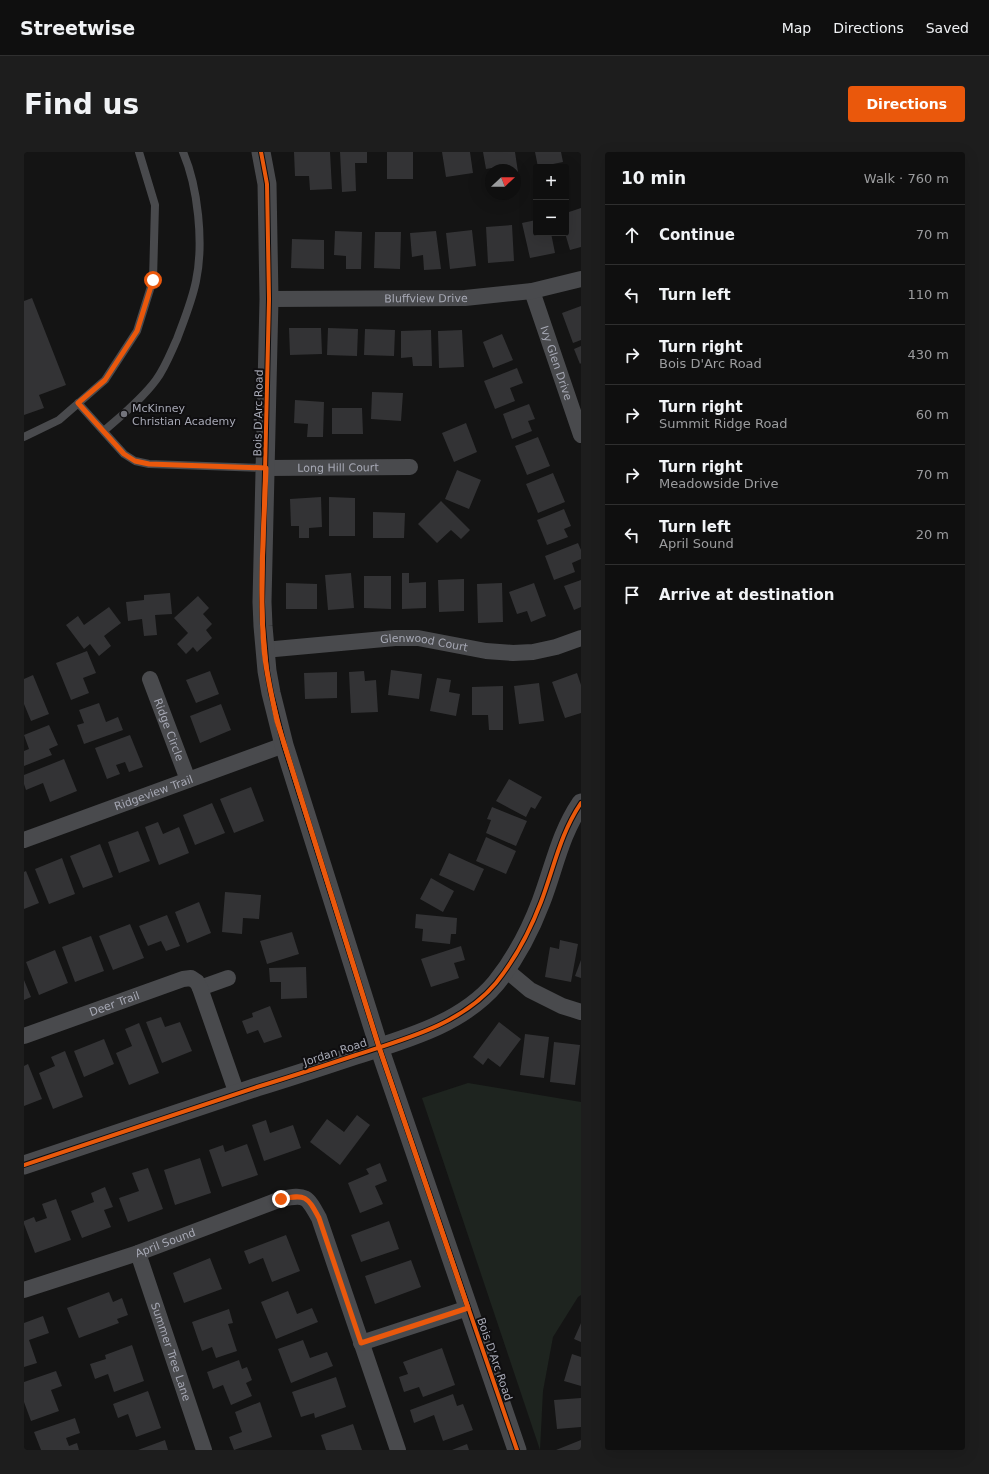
<!DOCTYPE html>
<html lang="en">
<head>
<meta charset="utf-8">
<style>
  :root { --surface:#0f0f0f; --page:#1d1d1d; --text:#f1f3f6; --muted:#9b9c9e; --line:#2f2f2f; --accent:#ea580c }
  body { margin:0; font-family:"DejaVu Sans",sans-serif; background:var(--page); color:var(--text) }
  .controls { position:absolute; right:12px; top:12px; display:grid; overflow:hidden; border-radius:4px; box-shadow:0 4px 16px #0002 }
  .controls button { width:36px; height:36px; display:grid; place-items:center; padding:0; border:0; border-bottom:1px solid var(--line); background:var(--surface); color:var(--text); font:20px sans-serif }
  .compass { position:absolute; left:461px; top:12px; width:36px; height:36px; border-radius:50%; background:var(--surface); box-shadow:0 4px 16px #0002; rotate:68deg }
  .stop { position:absolute; width:12px; height:12px; margin:-9px; border:3px solid #ea580c; border-radius:50%; background:#fff }
  .stop.end { background:#ea580c; border-color:#fff; box-shadow:0 1px 4px #0008 }
  .list { margin:0; padding:0; list-style:none }
  h2 { display:flex; justify-content:space-between; align-items:center; height:52px; margin:0; padding:0 16px; font-size:17px }
  h2 small { font-size:13px; font-weight:400; color:var(--muted) }
  .list li { display:grid; grid-template-columns:26px 1fr auto; gap:12px; align-items:center; box-sizing:border-box; height:60px; padding:0 16px; border-top:1px solid var(--line) }
  .list b { display:block; font-size:15px; white-space:nowrap }
  .list p { margin:0; font-size:13px; white-space:nowrap; color:var(--muted) }
  .list em { font-size:13px; font-style:normal; color:var(--muted) }
  .icon { flex:none; width:22px; height:22px; fill:none; stroke:currentColor; stroke-width:2; stroke-linecap:round; stroke-linejoin:round }
  .map { position:relative; flex:none; width:557px; height:1298px; overflow:hidden; border-radius:4px }
  header { display:flex; align-items:center; gap:24px; box-sizing:border-box; height:56px; padding:0 20px; background:var(--surface); border-bottom:1px solid var(--line) }
  header strong { font-size:19px }
  nav { display:flex; gap:22px; margin-inline-start:auto; font-size:14px }
  .intro { display:flex; align-items:center; justify-content:space-between; box-sizing:border-box; height:96px; padding:0 24px }
  h1 { margin:0; font-size:28px }
  .button { padding:10px 18px; border-radius:4px; background:var(--accent); color:#fff; font-size:14px; font-weight:700 }
  main { display:flex; gap:24px; padding:0 24px }
  aside { flex:1; background:var(--surface); border-radius:4px; box-shadow:0 4px 16px #0002 }
  .map>svg:first-child { display:block }
  .green { fill:#1e241f }
  .building { fill:#333335 }
  .lines { fill:none; stroke-linecap:round; stroke-linejoin:round }
  .service { stroke:#494a4d; stroke-width:8 }
  .minor { stroke:#494a4d; stroke-width:16 }
  .tertiary { stroke:#494a4d; stroke-width:19 }
  .cycleway-casing { stroke:#0f0e10; stroke-width:6 }
  .cycleway { stroke:#e8590c; stroke-width:4 }
  .route { stroke:#ea580c; stroke-width:5 }
  .poi-dot { fill:#73747c; stroke:#0f0e10; stroke-width:1.5 }
  .labels { text-anchor:middle; stroke-width:4; stroke-linejoin:round; paint-order:stroke }
  .street-label { font-size:11px; fill:#a6a8b4; stroke:#0f0e10 }
  .poi-label { font-size:11px; fill:#a6a8b4; stroke:#0f0e10; text-anchor:start }
</style>
</head>
<body>
<header>
<strong>Streetwise</strong>
<nav><a>Map</a><a>Directions</a><a>Saved</a></nav>
</header>
<div class="intro"><h1>Find us</h1><a class="button">Directions</a></div>
<main>
<div class="map">
<svg width="557" height="1298" viewBox="0 0 557 1298">
  <rect width="100%" height="100%" fill="#141414"/>
  <path class="green" d="M444 931 557 950V1143L554 1145 529 1185 519 1239 516 1298 398 946Z"/>
  <path class="building" d="M270 0H306L308 37 286 38 285 24H271Z
    M316 0H343V11H331L332 39 318 40Z
    M363 0H389V27H363Z
    M418 0H446L449 21 422 25Z
    M459 0H491L495 27H491V18H480L479 14 462 17Z
    M511 0H537L539 10 514 15Z
    M557 56V95L546 98 541 81H542V61Z
    M512 68V81H527L531 101 506 106 498 71Z
    M488 73 490 109 464 111 462 75Z
    M448 78 452 114 426 117 422 81Z
    M311 79 338 80 337 117H322V104L310 103Z
    M412 79 417 117 400 118 399 103 388 105 386 81Z
    M351 80H377L376 117 350 116Z
    M268 87 300 88V117L267 116Z
    M8 146 42 233 15 243 20 256 0 263V149Z
    M557 154V188L549 191 538 161Z
    M265 176H297L298 202 266 203Z
    M304 176 334 177 333 204 303 203Z
    M341 177 371 178 370 204 340 203Z
    M407 178 408 214H389L388 205 377 206V179Z
    M438 178 440 215 415 216 414 179Z
    M478 182 489 208 469 216 459 190Z
    M557 194V211L556 212 550 197Z
    M493 216 499 231 486 236 491 249 471 257 460 229Z
    M348 240 379 241 377 269 347 267Z
    M271 248 300 250 299 285H283L284 272 270 271Z
    M505 252 511 267 504 269 508 279 488 287 479 262Z
    M308 256H338L339 282H308Z
    M442 271 453 300 430 310 418 281Z
    M514 285 526 314 503 323 491 294Z
    M433 318 457 328 445 357 421 347Z
    M529 321 541 350 514 361 502 332Z
    M297 345 298 375 285 376V386H275V374H267L266 347Z
    M305 345 331 346V384H305Z
    M417 349 446 378 437 387 427 378 413 391 394 372Z
    M540 357 547 374 540 377 544 385 523 393 513 368Z
    M349 360 381 361 380 386H349Z
    M554 391 557 398V407L548 411 551 420 530 428 521 404Z
    M327 421 330 456 304 458 301 423Z
    M378 421H385V431L402 430V456L378 457Z
    M340 424H367V457L340 456Z
    M440 427V459L415 460 414 428Z
    M557 428V455L550 458 540 434Z
    M262 431 293 432V457H262Z
    M478 431 479 470 454 471 453 432Z
    M510 431 522 464 507 470 503 459 493 462 485 440Z
    M146 441 148 462 131 463 133 483 120 484 118 467 104 469 102 450 120 448V443Z
    M174 444 185 456 179 462 188 472 182 478 188 486 173 500 169 495 162 502 153 492 164 481 150 466Z
    M85 455 97 471 80 484 87 494 75 504 66 492 60 497 42 473 54 464 60 473Z
    M63 499 72 521 59 526 65 541 47 548 32 511Z
    M367 518 398 522 395 547 364 543Z
    M186 519 195 542 172 551 162 528Z
    M340 519 341 529 352 528 354 560 327 561 325 520Z
    M313 520V546L281 547 280 521Z
    M553 521 557 533V561L541 566 528 530Z
    M9 523 25 562 7 569 0 552V527Z
    M413 526 427 528 425 540 436 542 432 564 406 559Z
    M515 531 520 569 495 572 490 534Z
    M479 534V578H465L464 563H448V535Z
    M75 551 82 570 94 565 99 578 60 592 53 573 60 571 55 558Z
    M197 552 207 578 176 591 166 564Z
    M25 573 34 593 25 597 28 603 0 614V599L5 597 0 583Z
    M106 583 119 615 105 620 101 610 92 613 96 622 83 627 71 596Z
    M40 607 53 639 26 650 19 631 2 638 0 632V623Z
    M485 627 518 645 511 657 507 655 502 665 472 649Z
    M227 635 240 669 210 681 196 647Z
    M188 651 201 681 171 693 159 663Z
    M468 655 503 669 492 694 462 681 467 668 463 667Z
    M134 670 139 682 155 675 165 701 135 713 121 675Z
    M114 679 126 709 95 721 84 690Z
    M462 685 492 699 482 722 452 709Z
    M76 692 89 725 59 736 46 704Z
    M425 701 460 717 450 739 415 723Z
    M38 706 51 742 25 752 11 717Z
    M2 719 15 751 0 757V720Z
    M407 726 430 739 419 760 396 747Z
    M201 740 237 743 235 767 219 766 218 782 198 780Z
    M175 750 187 781 163 791 151 760Z
    M392 762 433 766 432 782H427L426 792 398 789 399 777 391 776Z
    M143 763 156 794 142 799 137 789 124 794 115 774Z
    M106 772 120 806 89 818 75 784Z
    M268 780 275 802 243 812 236 789Z
    M67 784 80 819 51 830 38 795Z
    M536 788 554 792 547 830 521 825 526 795 535 797Z
    M437 794 441 808 430 811 435 826 407 835 397 807Z
    M31 798 44 831 15 843 2 810Z
    M557 808V826L551 824Z
    M282 815 283 846 257 847V830H246L245 816Z
    M0 828 7 845 0 848Z
    M246 854 258 885 240 891 234 878 223 882 218 869 229 865 228 861Z
    M137 865 141 875 156 870 168 899 138 911 122 870Z
    M475 870 497 887 476 915 464 906 459 913 449 905Z
    M115 871 135 921 105 933 92 901 108 894 101 877Z
    M501 882 525 885 520 926 496 923Z
    M80 887 90 912 60 925 50 899Z
    M530 890 556 893 551 933 526 930Z
    M41 899 59 945 29 957 15 921 31 914 27 905Z
    M4 912 18 947 0 954V914Z
    M333 963 346 973 316 1013 286 990 303 967 320 980Z
    M242 968 246 981 269 973 277 996 240 1009 228 973Z
    M223 992 234 1023 198 1035 185 998 199 993 201 1000Z
    M176 1006 187 1041 151 1053 140 1018Z
    M356 1011 363 1029 351 1034 359 1052 336 1061 324 1031 345 1022 342 1017Z
    M124 1016 139 1057 104 1070 95 1046 115 1039 108 1021Z
    M81 1035 89 1055 80 1058 87 1075 58 1086 47 1059 70 1050 67 1041Z
    M32 1047 47 1088 11 1101 0 1072V1069L10 1065 12 1070 23 1066 18 1052Z
    M365 1069 375 1097 337 1110 327 1083Z
    M262 1083 276 1119 248 1130 239 1106 225 1112 220 1099Z
    M186 1106 198 1137 160 1151 149 1121Z
    M387 1108 397 1135 351 1152 341 1124Z
    M264 1139 273 1162 288 1156 294 1170 252 1187 237 1150Z
    M85 1140 89 1150 98 1146 104 1163 93 1167 95 1171 55 1186 43 1156Z
    M205 1157 209 1171 204 1172 213 1199 192 1206 188 1195 178 1199 168 1170Z
    M19 1164 25 1181 5 1188 13 1211 0 1215V1171Z
    M557 1171V1190L550 1187Z
    M279 1188 286 1206 303 1200 309 1214 267 1231 254 1197Z
    M108 1193 120 1229 90 1240 84 1222 71 1227 66 1212 82 1207 81 1203Z
    M418 1196 431 1233 399 1245 395 1235 380 1240 375 1225 384 1222 379 1210Z
    M548 1202 557 1205V1234L540 1229Z
    M215 1208 218 1217 223 1215 228 1228 222 1231 228 1244 207 1253 199 1233 189 1237 183 1220Z
    M32 1219 38 1234 27 1238 35 1259 7 1269 0 1250V1230Z
    M312 1225 322 1255 291 1266 290 1261 277 1265 268 1240Z
    M124 1239 137 1276 112 1285 104 1262 94 1266 89 1252Z
    M429 1242 433 1254 439 1252 449 1278 419 1289 410 1263 390 1271 386 1258Z
    M557 1246V1275L533 1277 530 1248Z
    M236 1250 248 1285 210 1298 205 1285 218 1280 211 1260Z
    M51 1266 56 1281 42 1286 45 1294 53 1291 55 1298H17L10 1280Z
    M329 1272 338 1298H302L297 1283Z
    M141 1288 144 1298H114Z
    M557 1288V1298H532Z
    M443 1292 445 1298H428Z"/>
  <g class="lines">
    <path class="service" d="M54 251 100 302 111 309 125 312 241 316
      M80 279C98 263 118 247 132 228 141 216 147 200 153 187 160 168 168 149 172 129 180 91 174 35 159 0
      M0 285 35 268 81 228 113 179 129 128 131 53 115 0"/>
    <g class="minor">
      <path id="s1" d="M508 139 557 283"/>
      <path id="s2" d="M245 147 441 146 508 139 557 127"/>
      <path id="s3" d="M242 316 386 315"/>
      <path id="s4" d="M240 498 371 486H394L462 499 489 501 509 500 532 495 557 486"/>
      <path id="s5" d="M126 527 164 628"/>
      <path id="s6" d="M0 688 260 593"/>
      <path d="M482 818 506 838 538 854 557 860"/>
      <path d="M176 836 204 826"/>
      <path id="s7" d="M0 884 159 827 167 826 173 830 176 836 213 942"/>
      <path id="s8" d="M114 1101 180 1298"/>
      <path id="s9" d="M0 1138 114 1101 257 1047C282 1042 283 1044 295 1066L374 1298"/>
      <path d="M337 1191 444 1156"/>
    </g>
    <path class="tertiary" d="M237 0 243 32 245 147 238 450 239 474 243 519 247 541 260 593 355 895 493 1298
      M0 1013C78 987 155 961 233 935 266 925 299 914 332 903 381 887 438 872 472 831 492 806 506 779 517 750 530 716 536 682 557 651"/>
    <g class="cycleway-casing">
      <path id="cycleway" d="M237 0 243 32 245 147 238 450 239 474 243 519 247 541 260 593 355 895 493 1298
        M0 1013C78 987 155 961 233 935 266 925 299 914 332 903 381 887 438 872 472 831 492 806 506 779 517 750 530 716 536 682 557 651"/>
    </g>
    <use href="#cycleway" class="cycleway"/>
  </g>
  <g class="lines">
    <path class="route" d="M129 128 113 179 81 228 54 251 100 302 111 309 125 312 242 316C240 376 235 437 240 497 242 521 248 545 253 569L355 895 444 1156 337 1191 295 1066C283 1044 282 1042 257 1047"/>
  </g>
  <circle class="poi-dot" cx="100" cy="262" r="4"/>
  <g class="labels">
    <g class="street-label">
      <text dy="4" stroke="none"><textPath href="#s2" startOffset="157">Bluffview Drive</textPath></text>
      <text dy="4" stroke="none"><textPath href="#s1" startOffset="76">Ivy Glen Drive</textPath></text>
      <text transform="translate(234 261) rotate(-89)" y="4">Bois D'Arc Road</text>
      <text dy="4" stroke="none"><textPath href="#s3" startOffset="72">Long Hill Court</textPath></text>
      <text dy="4" stroke="none"><textPath href="#s4" startOffset="161">Glenwood Court</textPath></text>
      <text dy="4" stroke="none"><textPath href="#s5" startOffset="54">Ridge Circle</textPath></text>
      <text dy="4" stroke="none"><textPath href="#s6" startOffset="138">Ridgeview Trail</textPath></text>
      <text dy="4" stroke="none"><textPath href="#s7" startOffset="96">Deer Trail</textPath></text>
      <text transform="translate(311 900) rotate(-18)" y="4">Jordan Road</text>
      <text dy="4" stroke="none"><textPath href="#s9" startOffset="149">April Sound</textPath></text>
      <text dy="4" stroke="none"><textPath href="#s8" startOffset="104">Summer Tree Lane</textPath></text>
      <text transform="translate(471 1207) rotate(71)" y="4">Bois D'Arc Road</text>
    </g>
    <g class="poi-label">
      <text x="108" y="260">McKinney<tspan x="108" dy="13">Christian Academy</tspan></text>
    </g>
  </g>
</svg>
<div class="controls">
<button>+</button>
<button>−</button>
</div>
<svg class="compass" viewBox="-18 -18 36 36"><path d="M0-13l5 13h-10z" fill="#e53935"/><path d="M0 13l5-13h-10z" fill="#9b9c9e"/></svg>
<div class="stop" style="left:129px;top:128px"></div>
<div class="stop end" style="left:257px;top:1047px"></div>
</div>
<aside>
<h2>10 min<small>Walk · 760 m</small></h2>
<ul class="list">
<li><svg class="icon" aria-label="ahead" viewBox="0 0 24 24"><path d="M12 20V5M6 11l6-6 6 6"/></svg><div><b>Continue</b></div><em>70 m</em></li>
<li><svg class="icon" aria-label="left" viewBox="0 0 24 24"><path d="M17 20v-9H6M10 6l-5 5 5 5"/></svg><div><b>Turn left</b></div><em>110 m</em></li>
<li><svg class="icon" aria-label="right" viewBox="0 0 24 24"><path d="M7 20v-9h11M14 6l5 5-5 5"/></svg><div><b>Turn right</b><p>Bois D'Arc Road</p></div><em>430 m</em></li>
<li><svg class="icon" aria-label="right" viewBox="0 0 24 24"><path d="M7 20v-9h11M14 6l5 5-5 5"/></svg><div><b>Turn right</b><p>Summit Ridge Road</p></div><em>60 m</em></li>
<li><svg class="icon" aria-label="right" viewBox="0 0 24 24"><path d="M7 20v-9h11M14 6l5 5-5 5"/></svg><div><b>Turn right</b><p>Meadowside Drive</p></div><em>70 m</em></li>
<li><svg class="icon" aria-label="left" viewBox="0 0 24 24"><path d="M17 20v-9H6M10 6l-5 5 5 5"/></svg><div><b>Turn left</b><p>April Sound</p></div><em>20 m</em></li>
<li><svg class="icon" aria-label="arrive" viewBox="0 0 24 24"><path d="M6 21V4h12l-3 4 3 4H6"/></svg><div><b>Arrive at destination</b></div></li>
</ul>
</aside>
</main>
</body>
</html>
